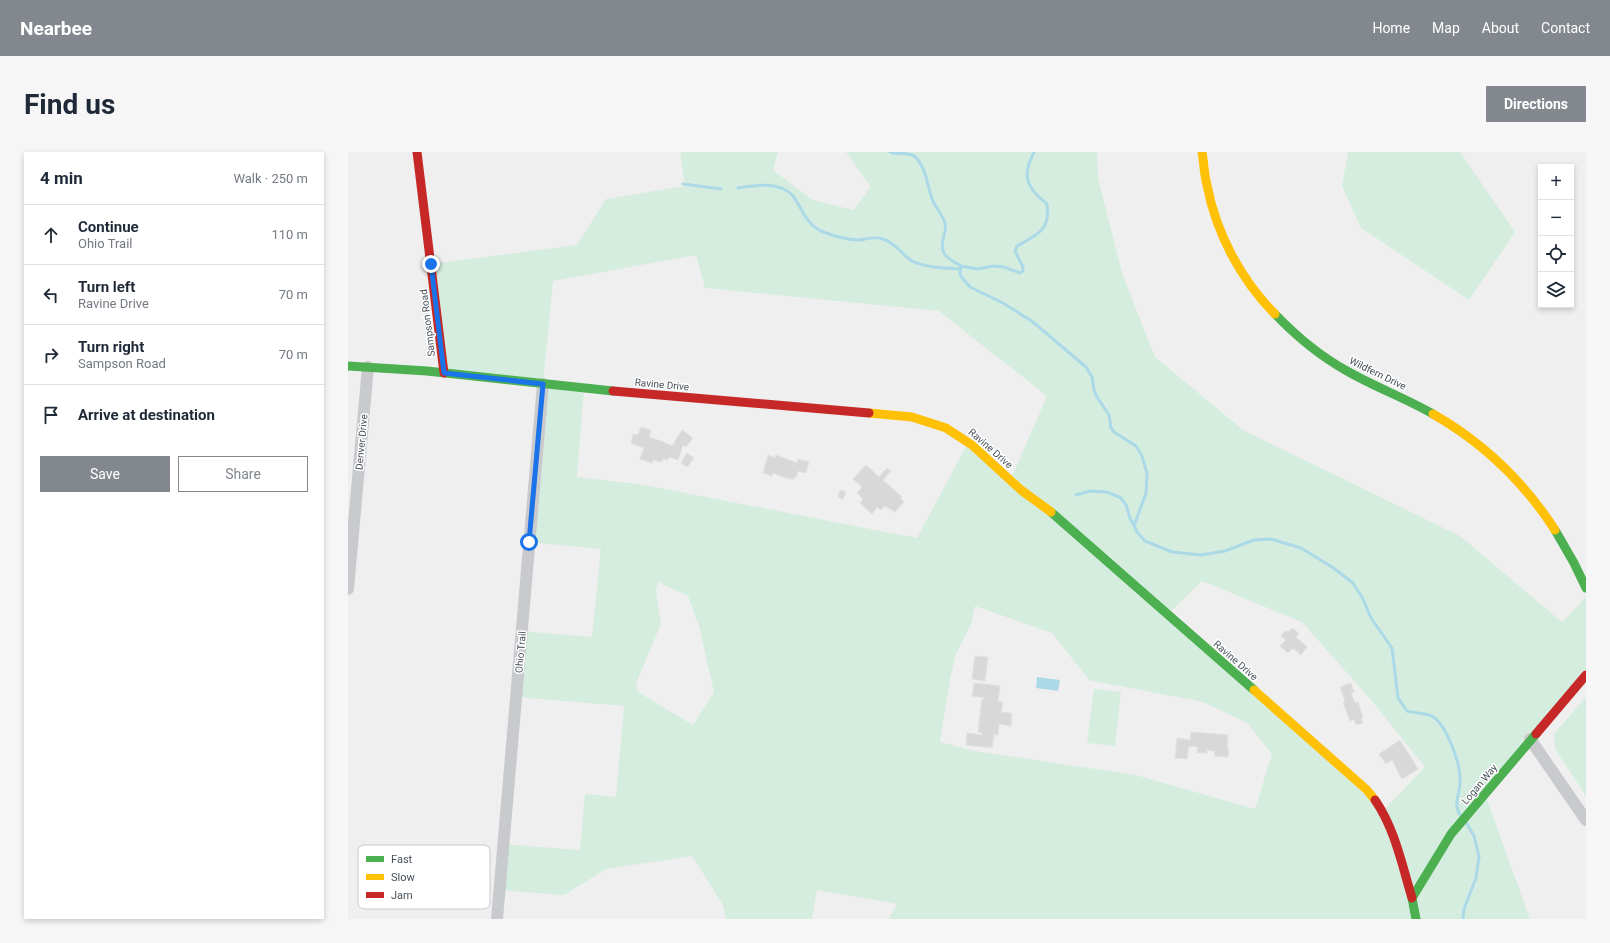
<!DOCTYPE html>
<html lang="en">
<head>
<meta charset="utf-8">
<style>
  :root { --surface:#fff; --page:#f6f6f7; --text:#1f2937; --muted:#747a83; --line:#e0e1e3; --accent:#82888e }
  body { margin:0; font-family:Roboto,sans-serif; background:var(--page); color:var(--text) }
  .controls { position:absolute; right:12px; top:12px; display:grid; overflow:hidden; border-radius:0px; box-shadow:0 2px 6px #0003 }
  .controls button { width:36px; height:36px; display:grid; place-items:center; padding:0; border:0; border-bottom:1px solid var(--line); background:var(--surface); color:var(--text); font:20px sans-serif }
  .stop { position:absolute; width:12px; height:12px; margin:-9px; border:3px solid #1a73e8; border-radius:50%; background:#fff }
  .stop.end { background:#1a73e8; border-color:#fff; box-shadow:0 1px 4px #0008 }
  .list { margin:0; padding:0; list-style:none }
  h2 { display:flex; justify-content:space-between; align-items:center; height:52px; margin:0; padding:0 16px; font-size:17px }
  h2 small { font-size:13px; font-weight:400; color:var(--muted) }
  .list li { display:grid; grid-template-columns:26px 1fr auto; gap:12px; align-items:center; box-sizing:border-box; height:60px; padding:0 16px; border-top:1px solid var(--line) }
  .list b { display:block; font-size:15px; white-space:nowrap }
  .list p { margin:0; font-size:13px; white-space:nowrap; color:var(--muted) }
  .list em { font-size:13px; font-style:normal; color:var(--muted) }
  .actions { display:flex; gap:8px; padding:12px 16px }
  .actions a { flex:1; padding:9px 0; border:1px solid var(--accent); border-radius:0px; text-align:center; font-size:14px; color:var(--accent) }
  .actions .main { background:var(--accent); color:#fff }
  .icon { flex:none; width:22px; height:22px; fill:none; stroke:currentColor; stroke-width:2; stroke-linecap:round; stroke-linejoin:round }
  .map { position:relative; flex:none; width:1238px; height:767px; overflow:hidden; border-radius:0px }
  header { display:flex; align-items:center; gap:24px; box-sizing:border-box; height:56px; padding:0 20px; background:var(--accent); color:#fff }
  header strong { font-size:19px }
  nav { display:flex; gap:22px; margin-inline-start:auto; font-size:14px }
  .intro { display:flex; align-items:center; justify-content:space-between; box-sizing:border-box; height:96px; padding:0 24px }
  h1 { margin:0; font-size:28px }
  .button { padding:10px 18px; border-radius:0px; background:var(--accent); color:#fff; font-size:14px; font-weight:700 }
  main { display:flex; gap:24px; padding:0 24px }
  aside { flex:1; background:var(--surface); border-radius:0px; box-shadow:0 2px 6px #0003 }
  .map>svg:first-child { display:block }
  .green { fill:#d5edde; fill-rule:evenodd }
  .water { fill:#acd9e7 }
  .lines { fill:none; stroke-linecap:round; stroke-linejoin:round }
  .stream { stroke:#acd9e7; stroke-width:3 }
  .building { fill:#d8d8d9; stroke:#e0e1e2 }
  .street { stroke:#c9cacd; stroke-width:12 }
  .fast { stroke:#4caf50; stroke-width:9 }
  .slow { stroke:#ffc107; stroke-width:9 }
  .jam { stroke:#c62828; stroke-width:9 }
  .route { stroke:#1a73e8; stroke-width:5 }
  .labels { text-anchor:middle; stroke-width:3; stroke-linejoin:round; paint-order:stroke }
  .street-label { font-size:10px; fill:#475059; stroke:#fff }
  .key { fill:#fff; stroke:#c8cacd; stroke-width:1 }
  .key-label { font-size:11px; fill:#475059 }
</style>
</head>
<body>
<header>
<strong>Nearbee</strong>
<nav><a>Home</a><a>Map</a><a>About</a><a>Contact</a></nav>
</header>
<div class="intro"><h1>Find us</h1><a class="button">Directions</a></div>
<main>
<aside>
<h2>4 min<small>Walk · 250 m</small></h2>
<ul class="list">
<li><svg class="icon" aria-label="ahead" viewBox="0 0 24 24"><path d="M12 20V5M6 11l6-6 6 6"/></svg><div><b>Continue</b><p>Ohio Trail</p></div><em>110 m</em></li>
<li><svg class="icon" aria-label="left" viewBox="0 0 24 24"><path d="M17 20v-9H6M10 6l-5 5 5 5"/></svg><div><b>Turn left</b><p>Ravine Drive</p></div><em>70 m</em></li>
<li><svg class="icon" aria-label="right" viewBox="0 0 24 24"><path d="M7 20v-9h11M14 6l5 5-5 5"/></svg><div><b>Turn right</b><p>Sampson Road</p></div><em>70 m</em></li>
<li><svg class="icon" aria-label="arrive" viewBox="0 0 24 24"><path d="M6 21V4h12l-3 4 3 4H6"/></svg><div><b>Arrive at destination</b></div></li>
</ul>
<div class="actions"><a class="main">Save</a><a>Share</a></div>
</aside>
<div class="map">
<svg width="1238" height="767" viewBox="0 0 1238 767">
  <rect width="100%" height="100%" fill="#efefef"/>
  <path class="green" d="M332 0H430L425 18 465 48 505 58 523 35 498 0H749L750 26 775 124 807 205 895 278 1112 384 1214 470 1238 445V523L1137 642 1182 767H541L549 752 469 738 464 767H378L375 753 344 704 258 717 216 743 151 738 155 692 232 698 237 642 268 645 276 554 168 545 173 479 244 485 253 397 181 390 195 232 96 221 83 112 229 93 258 47 337 34ZM348 103 357 136 591 159 699 244 663 327 621 289 569 386 296 333 229 325 236 236 195 232 205 129ZM854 429 954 470 1023 548 1077 615 1035 659 820 462ZM310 430 340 444 351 474 366 540 345 573 290 540 288 534 291 524 313 472 308 439ZM627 454 704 481 741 528 855 550 899 571 924 602 907 657 788 623 627 599 592 590 602 527 608 502 623 472Z
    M1000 0H1112L1167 80 1121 148 1013 76 994 34Z
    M746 537 773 540 767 594 739 591Z
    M1238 545V644L1207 597 1206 582Z"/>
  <path class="water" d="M689 525 712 528 710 539 688 536Z"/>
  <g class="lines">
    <path class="stream" d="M542 0C549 3 559 0 566 4 579 14 579 36 585 49 588 56 595 64 597 71 598 74 597 80 596 83 591 102 597 105 613 114L612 123 622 135 655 151 685 170 738 215 744 225 746 238 749 245 761 263 763 276 766 280 788 294 794 304 799 321 798 341 786 374
      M335 32 373 37
      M390 36C407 33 432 29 445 44 454 56 457 71 473 79 485 84 498 88 511 88 519 87 527 84 535 87 548 91 555 104 564 109 578 116 597 116 612 117
      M613 114 629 117 645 114 656 115 672 121 675 119V115L667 99 669 94C689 83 703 78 699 52 679 36 673 25 686 0
      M728 343 742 339 759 340 773 346 778 353 782 366 789 380 797 389 824 400 853 403 877 399 906 388 923 387 953 396 984 415 1005 431 1015 447 1023 466 1044 496 1050 546 1059 559C1066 561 1074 561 1081 563 1098 568 1113 613 1112 630 1112 641 1105 652 1112 663
      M1115 767 1116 757 1128 726 1131 705 1126 684 1119 672"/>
  </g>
  <path class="building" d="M293 275 303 278 301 285 316 290 319 292 324 294 334 278 345 286 338 295 335 293 330 308 321 305 320 308 315 307 313 310 305 308 304 311 292 307 296 296 283 291 285 282 290 283Z
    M339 301 346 306 339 315 333 311Z
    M420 303 427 306 428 303 449 311 450 307 461 310 458 321 450 319 448 325H446V327H441L425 321 424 324 415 321Z
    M518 313 531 325 539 316 543 319 535 328 554 345 552 346 556 350 547 360 537 354 533 358 529 355 524 362 512 351 515 347 509 341 514 335 505 327Z
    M492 338 498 340 495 347 490 345Z
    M944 476 951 481 948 485 959 495 953 503 946 497H944L940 501 932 494 938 488 933 484 938 478 940 480Z
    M627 504 640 505 637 529 624 527Z
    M626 531 652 534 650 549 655 550 653 560 664 561 663 574 651 572 650 583 646 582 644 596 618 593 619 581 634 583V581L630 580 634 547H637V546L624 544Z
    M1003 531 1006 540 1003 541 1007 551 1010 550 1015 565 1013 566 1015 571 1008 573 1006 567 1002 569 995 550 997 549 992 535Z
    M843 580 880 583 879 596H881L880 605 866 604 867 599 859 598V601H849L850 595 841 594 839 607 827 606 829 586 842 588Z
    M1052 588 1070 617 1054 627 1044 608 1038 612 1031 602Z"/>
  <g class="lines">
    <path class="street" d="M0 437 20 215
      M1182 587 1238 668
      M149 767 195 232"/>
    <path class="fast" d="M927 162C948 184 972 204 999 219 1027 235 1057 246 1085 262
      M0 214 79 219 265 239
      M703 360 906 538
      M1207 378 1226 411 1238 436
      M1068 767 1064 746 1103 682 1188 582"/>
    <path class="slow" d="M854 0C856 11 856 22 859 33 868 81 893 128 927 162
      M521 261 564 265 598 276 624 293 673 338 703 360
      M1085 262C1134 290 1176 330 1207 378
      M906 538 1019 638 1027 648"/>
    <path class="jam" d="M69 0 96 221
      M265 239 521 261
      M1188 582 1238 523
      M1027 648C1047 677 1054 713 1064 746"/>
  </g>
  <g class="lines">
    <path class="route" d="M83 112 96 221 195 232 181 390"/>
  </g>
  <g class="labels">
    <g class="street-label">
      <text transform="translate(79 171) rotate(-97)" y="4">Sampson Road</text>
      <text transform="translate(1030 221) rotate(26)" y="4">Wildfern Drive</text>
      <text transform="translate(314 232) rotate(5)" y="4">Ravine Drive</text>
      <text transform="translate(13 290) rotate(-85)" y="4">Denver Drive</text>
      <text transform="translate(643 296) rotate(41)" y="4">Ravine Drive</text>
      <text transform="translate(172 500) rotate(-85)" y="4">Ohio Trail</text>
      <text transform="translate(888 508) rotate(41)" y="4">Ravine Drive</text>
      <text transform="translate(1131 632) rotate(-50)" y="4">Logan Way</text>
    </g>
  </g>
  <rect x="10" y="693" width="132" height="64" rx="6" class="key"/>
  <rect x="18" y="704" width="18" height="6" fill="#4caf50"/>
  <rect x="18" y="722" width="18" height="6" fill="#ffc107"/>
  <rect x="18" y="740" width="18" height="6" fill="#c62828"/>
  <g class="key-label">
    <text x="43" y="711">Fast</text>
    <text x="43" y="729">Slow</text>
    <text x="43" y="747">Jam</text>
  </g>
</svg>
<div class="controls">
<button>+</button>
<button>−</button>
<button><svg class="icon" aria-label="locate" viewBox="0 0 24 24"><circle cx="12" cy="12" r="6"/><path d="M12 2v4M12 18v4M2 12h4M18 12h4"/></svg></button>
<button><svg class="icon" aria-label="layers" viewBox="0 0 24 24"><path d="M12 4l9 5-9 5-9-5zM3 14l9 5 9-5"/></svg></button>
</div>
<div class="stop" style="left:181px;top:390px"></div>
<div class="stop end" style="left:83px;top:112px"></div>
</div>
</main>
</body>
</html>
